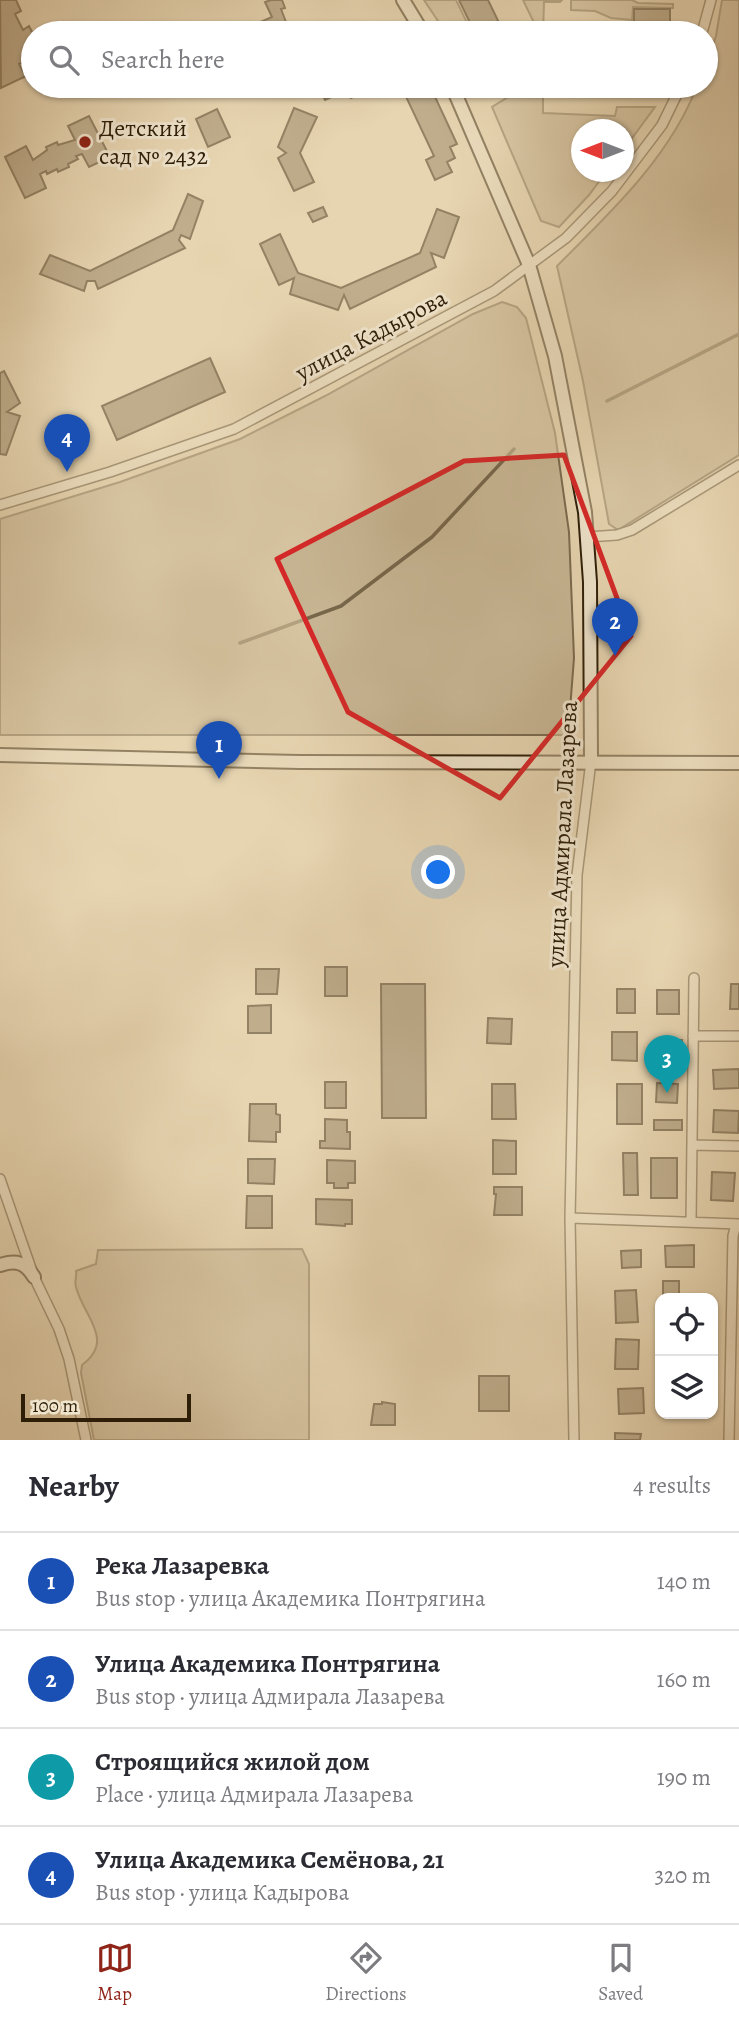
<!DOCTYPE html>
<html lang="en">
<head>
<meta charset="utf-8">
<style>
  :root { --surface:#fff; --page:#f2f2f3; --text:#2b2b33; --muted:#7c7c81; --line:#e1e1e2; --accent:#8f2418 }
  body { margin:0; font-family:Alegreya,serif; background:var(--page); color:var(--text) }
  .controls { position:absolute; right:21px; bottom:21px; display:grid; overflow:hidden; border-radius:14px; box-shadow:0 2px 5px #0004 }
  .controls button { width:63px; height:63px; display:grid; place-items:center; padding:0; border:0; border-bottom:2px solid var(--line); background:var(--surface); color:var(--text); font:35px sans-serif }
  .compass { position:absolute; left:571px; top:119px; width:63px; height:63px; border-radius:50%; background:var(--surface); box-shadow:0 2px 5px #0004; rotate:270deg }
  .scale { position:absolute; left:21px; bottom:18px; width:170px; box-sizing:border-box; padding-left:7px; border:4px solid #2e1e08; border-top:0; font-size:19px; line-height:24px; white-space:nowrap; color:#2e1e08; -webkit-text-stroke:5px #efe4cc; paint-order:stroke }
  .you { position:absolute; left:439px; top:873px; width:24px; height:24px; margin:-18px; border:5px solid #fff; border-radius:50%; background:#1a73e8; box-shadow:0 0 0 10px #1a73e833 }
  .badge { display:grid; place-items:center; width:46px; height:46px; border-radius:50%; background:var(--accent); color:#fff; font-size:23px; font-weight:700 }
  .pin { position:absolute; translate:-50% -58px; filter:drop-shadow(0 2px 4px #0008) }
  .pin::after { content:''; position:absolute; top:37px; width:24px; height:21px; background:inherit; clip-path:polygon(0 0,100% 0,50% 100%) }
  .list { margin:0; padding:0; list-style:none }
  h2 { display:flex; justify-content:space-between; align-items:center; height:91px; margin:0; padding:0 28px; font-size:30px }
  h2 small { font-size:23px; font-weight:400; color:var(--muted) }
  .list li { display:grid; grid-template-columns:46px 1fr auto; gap:21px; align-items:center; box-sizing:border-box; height:98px; padding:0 28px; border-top:2px solid var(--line) }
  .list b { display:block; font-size:26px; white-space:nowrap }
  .list p { margin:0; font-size:23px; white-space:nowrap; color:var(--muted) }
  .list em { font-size:23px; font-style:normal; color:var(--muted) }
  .icon { flex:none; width:38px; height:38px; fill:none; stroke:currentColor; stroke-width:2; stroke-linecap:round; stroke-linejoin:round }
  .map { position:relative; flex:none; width:739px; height:1440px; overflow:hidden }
  .search { position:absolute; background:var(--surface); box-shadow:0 2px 5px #0004; left:21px; right:21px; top:21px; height:77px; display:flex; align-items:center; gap:18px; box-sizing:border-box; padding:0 24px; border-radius:38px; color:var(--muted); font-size:26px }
  .sheet { height:483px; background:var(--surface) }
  nav { display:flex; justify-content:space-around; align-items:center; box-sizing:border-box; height:98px; border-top:2px solid var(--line); background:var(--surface); font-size:19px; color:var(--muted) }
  nav a { display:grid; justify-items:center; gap:4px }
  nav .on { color:var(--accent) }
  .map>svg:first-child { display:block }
  .green { fill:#c8b694; stroke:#7b6a4e; stroke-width:2 }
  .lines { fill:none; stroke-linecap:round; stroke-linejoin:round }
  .stream { stroke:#77674b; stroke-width:3.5 }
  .building { fill:#8e7d60; stroke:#2e1e08; stroke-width:2 }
  .street-casing { stroke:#5c4c32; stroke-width:12 }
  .secondary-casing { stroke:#2e1e08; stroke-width:16 }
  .street { stroke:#efe4cc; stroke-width:9 }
  .secondary { stroke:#efe4cc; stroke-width:12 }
  .marked { fill:none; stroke:#d62828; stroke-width:5; stroke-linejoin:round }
  .poi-dot { fill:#8f2418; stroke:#efe4cc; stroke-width:2.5 }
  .labels { text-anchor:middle; stroke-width:6; stroke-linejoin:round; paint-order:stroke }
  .poi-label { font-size:24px; fill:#2e1e08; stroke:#efe4cc; text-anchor:start }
  .street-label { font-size:24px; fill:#2e1e08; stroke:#efe4cc }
</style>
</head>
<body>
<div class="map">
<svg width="739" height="1440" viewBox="0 0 739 1440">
  <rect width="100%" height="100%" fill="#e7d5b1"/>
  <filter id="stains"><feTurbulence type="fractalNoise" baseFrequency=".00286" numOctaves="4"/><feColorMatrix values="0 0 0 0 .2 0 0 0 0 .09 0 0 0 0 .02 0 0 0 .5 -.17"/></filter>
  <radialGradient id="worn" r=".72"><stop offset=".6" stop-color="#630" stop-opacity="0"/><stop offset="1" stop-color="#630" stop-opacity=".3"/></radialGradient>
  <path class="green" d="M424 0H456L472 33H446Z
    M523 0H562L560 2H544L543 33H539Z
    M571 0H632L638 3 673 4V8L633 7 632 20 611 18 595 11 571 10Z
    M722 0H739V455L618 530 609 524 583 381 557 266C610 213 670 157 697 86H706V64L716 36Z
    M526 86H543V113L615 116 617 107H655L624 149V130H582V172H606L589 195 559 227 541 221 492 107Z
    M502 302 517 307 526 318 555 433 569 532 574 658 568 735H0V519L120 482 240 439 325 396 473 314Z
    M302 1249 309 1264V1440H94L81 1373 82 1365C116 1340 83 1316 76 1287 74 1282 77 1277 76 1271L96 1264 98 1250Z"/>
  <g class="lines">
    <path class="stream" d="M607 401 739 334
      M240 643 341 606 432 537 514 449"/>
  </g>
  <path class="building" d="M0 0H16L21 11 15 14 23 30 29 26 33 34V64L28 67 26 61 19 64 26 76 1 88Z
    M271 0H282L285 8 281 9 286 22 276 26 280 33H235L272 17 265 2Z
    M459 0H488L504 33H475Z
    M634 9H670V22H634Z
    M318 86H359L362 93 351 98 347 90 325 100Z
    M401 86H430L457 144 450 147 455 158 447 162 452 172 435 180 426 160 434 156Z
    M294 108 317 117 300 153 314 182 294 191 278 158 286 153 278 147Z
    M217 109 230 137 208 147 196 119Z
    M89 116 110 157 89 167 82 154 76 156 78 159 68 164 69 167 58 172 57 169 47 174 46 171 40 174 46 188 25 198 5 157 26 146 33 160 47 150 46 147 57 142 58 145 75 140 68 126Z
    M188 194 203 201 190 239 181 235 179 240 185 248 98 289 95 281H87L84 291 40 274 50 255 90 271 173 230Z
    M323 207 327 216 313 222 308 213Z
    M437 209 459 217 444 258 431 253 436 267 350 309 344 295 338 310 290 294 294 278 279 285 260 244 280 234 298 273 341 288 420 253Z
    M210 358 225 392 117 440 102 406Z
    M4 371 20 403 7 412 20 416 6 455 0 454V373Z
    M325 967H347V996H325Z
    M256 969H279L277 994H256Z
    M381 984H425L426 1118H382Z
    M731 984H739V1009H730Z
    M617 989H635V1013H617Z
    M657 990H679V1014H657Z
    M271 1005V1033H248V1006Z
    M488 1018 512 1019 511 1044 487 1043Z
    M612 1032H637V1061L612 1060Z
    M659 1040H682V1060H659Z
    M739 1069V1088L714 1089 713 1070Z
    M325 1082H346V1108H325Z
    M657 1083 678 1084 677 1103 656 1102Z
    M492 1084H515L516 1119H492Z
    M617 1084H642V1124H617Z
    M250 1104H276V1114L280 1115V1132H276V1142L249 1141Z
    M714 1110 739 1111 738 1133 713 1132Z
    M325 1119 347 1120V1132H350V1149L320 1148V1141H325Z
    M654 1120H682V1130H654Z
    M493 1140 516 1141V1174H493Z
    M623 1153H637L638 1195H624Z
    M651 1158H677V1198H651Z
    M248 1159H275L274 1184 248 1183Z
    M327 1160 355 1161V1183H348V1188H334V1183H327Z
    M712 1172 735 1173 733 1201 711 1200Z
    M494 1187H522V1215H494L496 1194H494Z
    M247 1196H272V1228H246Z
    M316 1199 352 1200V1224H345V1226L316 1224Z
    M694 1245V1267H666L665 1246Z
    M641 1250V1267L622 1268 621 1251Z
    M663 1281H679V1298H663Z
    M636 1290 638 1322 616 1323 615 1291Z
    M616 1339 639 1340 638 1369H615Z
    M479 1376H509V1411H479Z
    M643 1388 644 1413 619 1414 618 1389Z
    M382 1402 395 1404V1425H371L374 1404H382Z
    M615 1433 641 1434 640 1440H615Z"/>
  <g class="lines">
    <g class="street-casing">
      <path id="street" d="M702 33 711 0
        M0 505 110 472 234 429 494 291 566 238 612 191 662 125 681 86
        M587 537 617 535 632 530 739 465
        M693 1036H739
        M692 1145 739 1146
        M0 1179 34 1277 59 1329 69 1359 86 1440
        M570 1218 739 1224
        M691 1222 694 978
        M574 1440 570 1218 577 875 591 761
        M729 1440 733 1236 736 1224"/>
    </g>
    <g class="secondary-casing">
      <path id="secondary" d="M403 0 423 33
        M452 86 529 265 555 356 585 512 590 582 591 761
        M0 755 300 762 739 763
        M0 1265C16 1260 25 1262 34 1277"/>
    </g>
    <use href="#street" class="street"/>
    <use href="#secondary" class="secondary"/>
  </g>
  <path d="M0 0H739V1440H0ZM564 455 631 636 500 798 348 712 277 559 464 461Z" fill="#e7d5b1" fill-opacity=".55" fill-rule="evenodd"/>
  <path class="marked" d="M564 455 631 636 500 798 348 712 277 559 464 461Z"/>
  <circle class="poi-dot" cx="85" cy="142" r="7"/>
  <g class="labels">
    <g class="poi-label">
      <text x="99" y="136">Детский<tspan x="99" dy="28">сад № 2432</tspan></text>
    </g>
    <g class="street-label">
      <text transform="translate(371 335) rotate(-28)" y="8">улица Кадырова</text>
      <text transform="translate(562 834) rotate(-87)" y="8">улица Адмирала Лазарева</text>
    </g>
  </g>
  <rect width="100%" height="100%" filter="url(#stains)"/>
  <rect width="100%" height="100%" fill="url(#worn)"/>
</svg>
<div class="controls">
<button><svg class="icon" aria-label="locate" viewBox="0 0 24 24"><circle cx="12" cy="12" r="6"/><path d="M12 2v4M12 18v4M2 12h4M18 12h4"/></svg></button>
<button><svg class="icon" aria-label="layers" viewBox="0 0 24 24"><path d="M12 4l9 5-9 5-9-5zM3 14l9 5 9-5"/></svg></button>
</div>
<svg class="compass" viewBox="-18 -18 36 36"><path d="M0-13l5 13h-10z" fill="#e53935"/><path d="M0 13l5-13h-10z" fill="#7c7c81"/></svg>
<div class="scale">100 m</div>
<div class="you"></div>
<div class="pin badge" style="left:219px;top:779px;background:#1a4fb4">1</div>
<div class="pin badge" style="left:615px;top:656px;background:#1a4fb4">2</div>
<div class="pin badge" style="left:667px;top:1093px;background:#0f9aa8">3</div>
<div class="pin badge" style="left:67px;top:472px;background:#1a4fb4">4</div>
<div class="search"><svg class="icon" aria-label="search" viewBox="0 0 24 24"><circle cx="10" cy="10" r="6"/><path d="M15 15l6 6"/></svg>Search here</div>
</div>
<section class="sheet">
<h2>Nearby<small>4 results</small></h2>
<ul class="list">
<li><span class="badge" style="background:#1a4fb4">1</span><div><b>Река Лазаревка</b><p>Bus stop · улица Академика Понтрягина</p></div><em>140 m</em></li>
<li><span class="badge" style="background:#1a4fb4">2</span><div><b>Улица Академика Понтрягина</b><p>Bus stop · улица Адмирала Лазарева</p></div><em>160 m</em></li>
<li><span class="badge" style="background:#0f9aa8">3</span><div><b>Строящийся жилой дом</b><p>Place · улица Адмирала Лазарева</p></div><em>190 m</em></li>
<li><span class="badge" style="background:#1a4fb4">4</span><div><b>Улица Академика Семёнова, 21</b><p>Bus stop · улица Кадырова</p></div><em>320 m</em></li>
</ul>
</section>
<nav>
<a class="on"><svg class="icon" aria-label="map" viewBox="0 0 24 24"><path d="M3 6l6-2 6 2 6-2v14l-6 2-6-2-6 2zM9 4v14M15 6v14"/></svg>Map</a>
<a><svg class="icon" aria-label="directions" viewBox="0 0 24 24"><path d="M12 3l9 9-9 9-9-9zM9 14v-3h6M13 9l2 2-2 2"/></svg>Directions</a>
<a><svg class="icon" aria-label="saved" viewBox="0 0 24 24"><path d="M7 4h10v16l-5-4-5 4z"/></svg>Saved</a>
</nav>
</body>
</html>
